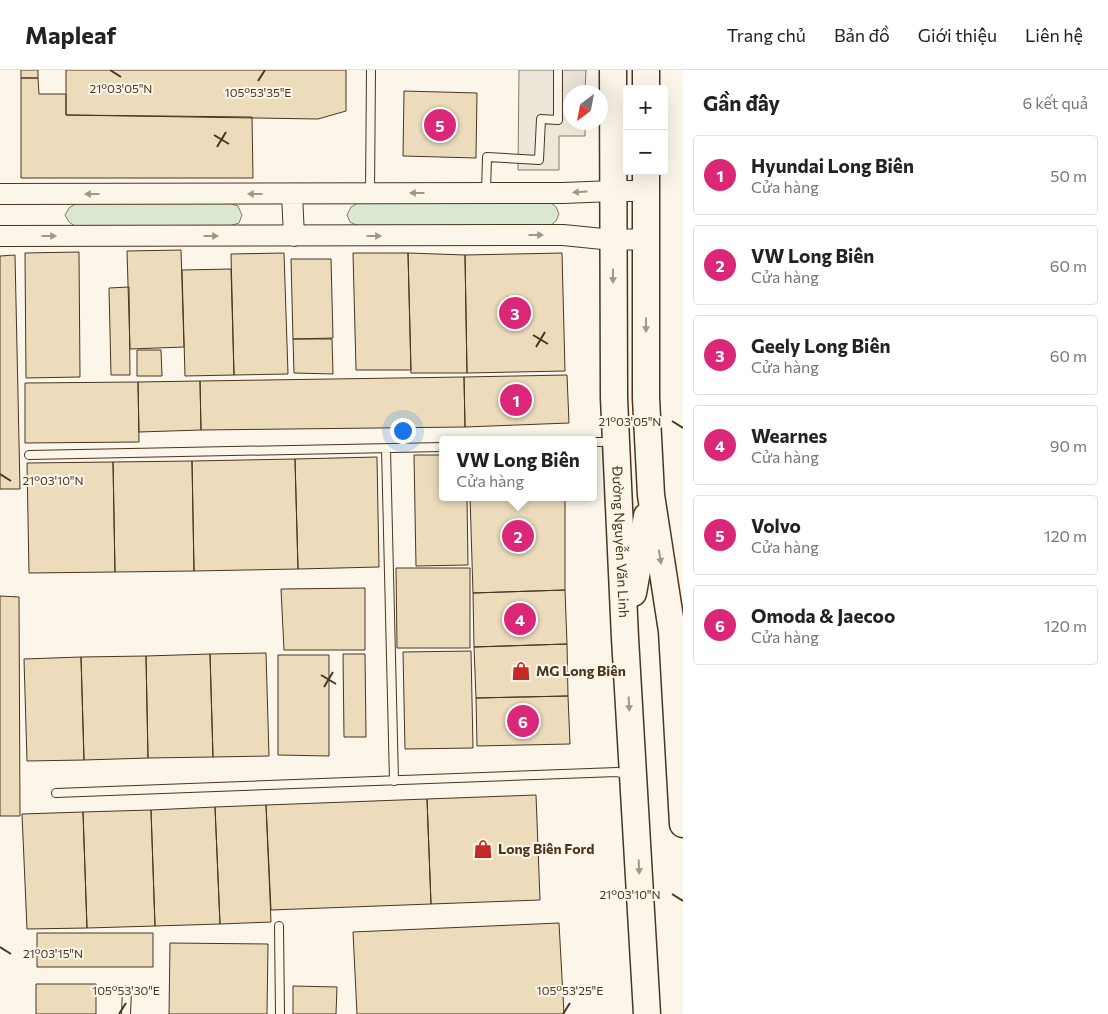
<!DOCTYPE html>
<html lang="vi">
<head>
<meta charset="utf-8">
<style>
  :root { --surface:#fff; --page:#f2f2f2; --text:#222; --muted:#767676; --line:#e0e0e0; --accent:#db2777 }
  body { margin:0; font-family:Commissioner,sans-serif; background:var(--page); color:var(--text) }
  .controls { position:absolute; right:15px; top:15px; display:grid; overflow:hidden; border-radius:5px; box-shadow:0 5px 20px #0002 }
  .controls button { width:45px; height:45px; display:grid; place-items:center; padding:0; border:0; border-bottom:1px solid var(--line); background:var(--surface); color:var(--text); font:25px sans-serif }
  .compass { position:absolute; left:563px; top:15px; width:45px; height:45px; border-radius:50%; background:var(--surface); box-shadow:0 5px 20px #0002; rotate:212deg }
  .you { position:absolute; left:402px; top:360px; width:18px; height:18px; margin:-12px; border:4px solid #fff; border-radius:50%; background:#1a73e8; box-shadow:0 0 0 8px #1a73e833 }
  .badge { display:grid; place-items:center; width:32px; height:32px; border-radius:50%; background:var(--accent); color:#fff; font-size:16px; font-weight:700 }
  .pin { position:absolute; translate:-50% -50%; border:2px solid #fff; box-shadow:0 1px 5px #0006 }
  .popup { position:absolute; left:439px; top:366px; width:158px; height:65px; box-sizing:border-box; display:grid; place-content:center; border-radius:5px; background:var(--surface); filter:drop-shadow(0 1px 4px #0005); font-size:16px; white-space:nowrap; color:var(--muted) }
  .popup b { font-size:19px; color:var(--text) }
  .popup::after { content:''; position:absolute; left:50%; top:100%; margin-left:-10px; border:10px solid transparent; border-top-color:var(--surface) }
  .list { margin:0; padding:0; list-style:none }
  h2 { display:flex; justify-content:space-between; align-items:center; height:65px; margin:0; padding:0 20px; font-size:21px }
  h2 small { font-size:16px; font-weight:400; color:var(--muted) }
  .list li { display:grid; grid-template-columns:32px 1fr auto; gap:15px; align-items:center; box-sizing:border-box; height:80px; margin:0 10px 10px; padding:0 10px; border:1px solid var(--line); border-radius:5px }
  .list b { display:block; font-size:19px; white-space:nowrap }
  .list p { margin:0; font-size:16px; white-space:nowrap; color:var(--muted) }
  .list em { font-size:16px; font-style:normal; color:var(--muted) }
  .map { position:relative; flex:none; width:683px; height:944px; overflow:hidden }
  header { display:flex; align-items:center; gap:30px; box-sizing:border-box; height:70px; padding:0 25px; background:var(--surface); border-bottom:1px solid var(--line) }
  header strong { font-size:24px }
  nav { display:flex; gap:28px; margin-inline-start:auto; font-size:18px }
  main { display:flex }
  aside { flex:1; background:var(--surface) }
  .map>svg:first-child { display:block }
  .green { fill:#dce7d0; stroke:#887966 }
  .parking { fill:#ede7d9; stroke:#887966 }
  .building { fill:#ecdcbc; stroke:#4a3520 }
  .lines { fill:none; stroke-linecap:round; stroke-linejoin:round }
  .service-casing { stroke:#4a3520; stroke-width:10 }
  .tertiary-casing { stroke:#4a3520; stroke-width:22 }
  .trunk-casing { stroke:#4a3520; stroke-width:29 }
  .service { stroke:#fbf6e9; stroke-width:8 }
  .tertiary { stroke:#fbf6e9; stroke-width:20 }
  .trunk { stroke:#fbf6e9; stroke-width:26 }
  .oneway { fill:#a29684 }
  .ticks { fill:none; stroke:#4a3520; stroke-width:2 }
  .labels { text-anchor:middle; stroke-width:4; stroke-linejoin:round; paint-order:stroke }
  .street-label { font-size:14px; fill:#4a3520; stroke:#fbf6e9 }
  .poi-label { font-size:14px; font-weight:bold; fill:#4a3520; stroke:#fbf6e9; text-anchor:start }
  .ticks-label { font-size:12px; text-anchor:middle; fill:#4a3520; stroke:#fbf6e9; stroke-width:4; stroke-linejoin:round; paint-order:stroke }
</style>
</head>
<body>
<header>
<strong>Mapleaf</strong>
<nav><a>Trang chủ</a><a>Bản đồ</a><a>Giới thiệu</a><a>Liên hệ</a></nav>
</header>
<main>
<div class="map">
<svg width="683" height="944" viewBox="0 0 683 944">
  <rect width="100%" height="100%" fill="#fbf6e9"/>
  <path class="green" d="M550 132 556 137 559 144 556 151 550 156H358L350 152 347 145 351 137 358 133Z
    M77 133H229L238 136 242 145 239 153 229 156 76 157 69 152 65 145 69 138Z"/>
  <path class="parking" d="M519 0H586L585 22H570V52L585 53V66H559V100H518Z"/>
  <path class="building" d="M21 0H38V8H21Z
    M66 0H346V41L318 49 66 45Z
    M21 8H38L39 24H66V45L252 47 253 108H21Z
    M404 21 477 23 476 88 403 86Z
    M181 180 184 277 130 279 127 181Z
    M79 182 80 307 26 308 25 183Z
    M284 183 288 304 234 305 231 184Z
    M353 183H408L411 300H356Z
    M408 183 465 185 467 303H411Z
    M562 183 565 301 467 303 465 185Z
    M15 185 20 419H0V186Z
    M291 189H331L333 268 293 269Z
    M231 199 234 305 185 306 182 200Z
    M129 217 130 305H111L109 218Z
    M293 269H332L333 304 294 303Z
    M137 280H161L162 306H137Z
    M567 305 569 353 465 357 464 307Z
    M464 307 465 357 201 360 200 311Z
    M200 311 201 360 139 362 138 312Z
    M138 312 139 372 25 373V313Z
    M414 385H443V427H467L468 495 416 496Z
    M377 387 379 497 298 499 295 389Z
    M295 389 298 499 194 501 192 391Z
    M192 391 194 501 115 502 113 392Z
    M113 392 115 502 29 503 27 393Z
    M470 427H565V520L473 523Z
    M396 498H470V578H397Z
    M365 518V580H284L281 519Z
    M565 520 567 574 474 577 473 523Z
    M0 526 19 527 20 746H0Z
    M567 574 568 626 476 628 474 577Z
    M471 581 473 678 405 679 403 582Z
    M266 583 269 686 213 687 210 584Z
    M210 584 213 687 148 688 146 586Z
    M343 584H365L366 667H344Z
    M278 585H329V686L278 685Z
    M146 586 148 688 84 690 81 587Z
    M81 587 84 690 27 691 24 589Z
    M568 626 570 674 477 676 476 628Z
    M536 725 540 830 431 834 427 729Z
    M427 729 431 834 271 840 266 735Z
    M266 735 271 852 220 854 215 737Z
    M215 737 220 854 155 856 151 740Z
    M151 740 155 856 87 858 83 742Z
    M83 742 87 858 27 859 22 744Z
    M559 853 564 944H357L353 862Z
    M37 863H153V897H37Z
    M170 873 268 874 267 944H169Z
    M36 914H96V944H36Z
    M293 916 337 917 336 944H293Z"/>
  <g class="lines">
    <g class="service-casing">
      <path id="service" d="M486 122 487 87 539 90 541 49 558 50V0
        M370 123 371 0
        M593 372H611
        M386 379 394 711
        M29 385 443 377
        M56 723 617 702 629 705
        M279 856 280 944
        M126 944 127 920"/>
    </g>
    <g class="tertiary-casing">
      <path id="tertiary" d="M0 124 563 123 613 121H646
        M292 124 294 166
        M0 166 563 165 613 170 646 169"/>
    </g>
    <g class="trunk-casing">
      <g id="trunk">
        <path id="s1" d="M613 0 614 328 625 568 647 944"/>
        <path d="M646 0V19"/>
        <path d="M646 101V328L651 425 672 561 683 754"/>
        <path d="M633 523 647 446"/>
      </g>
    </g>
    <use href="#service" class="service"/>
    <use href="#tertiary" class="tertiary"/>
    <use href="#trunk" class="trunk"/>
  </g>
  <defs><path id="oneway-solid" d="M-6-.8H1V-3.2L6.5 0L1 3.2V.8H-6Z" transform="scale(1.25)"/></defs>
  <g class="oneway">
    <use href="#oneway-solid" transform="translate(580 122) rotate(177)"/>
    <use href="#oneway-solid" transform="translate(417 123) rotate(180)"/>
    <use href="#oneway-solid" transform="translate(92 124) rotate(180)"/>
    <use href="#oneway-solid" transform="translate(255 124) rotate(180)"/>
    <use href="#oneway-solid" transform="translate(536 165)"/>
    <use href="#oneway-solid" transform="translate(49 166)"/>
    <use href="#oneway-solid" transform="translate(211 166)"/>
    <use href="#oneway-solid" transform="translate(374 166)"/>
    <use href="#oneway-solid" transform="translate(613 206) rotate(90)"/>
    <use href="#oneway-solid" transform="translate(646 255) rotate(90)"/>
    <use href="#oneway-solid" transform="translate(660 487) rotate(81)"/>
    <use href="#oneway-solid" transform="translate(629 634) rotate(87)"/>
    <use href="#oneway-solid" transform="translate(639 797) rotate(87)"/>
  </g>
  <path class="ticks" d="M110 0 121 7M258 11 265 0M214 65 229 74M217 77 226 62M533 265 548 274M536 277 545 262M672 351 683 358M0 404 11 411M321 605 336 614M324 617 333 602M672 824 683 831M0 877 11 884M119 944 126 933M563 944 570 933"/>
  <defs>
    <g id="shop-bare" transform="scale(1.5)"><path d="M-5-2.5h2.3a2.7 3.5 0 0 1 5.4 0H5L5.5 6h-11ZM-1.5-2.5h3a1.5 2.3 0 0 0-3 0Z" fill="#c62828" stroke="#fbf6e9" stroke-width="2.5" paint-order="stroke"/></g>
  </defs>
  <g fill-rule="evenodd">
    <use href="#shop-bare" x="521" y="601"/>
    <use href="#shop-bare" x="483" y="779"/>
  </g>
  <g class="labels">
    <g class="street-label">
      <text dy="5" stroke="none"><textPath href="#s1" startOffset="472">Đường Nguyễn Văn Linh</textPath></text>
    </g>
    <g class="poi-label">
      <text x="536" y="606">MG Long Biên</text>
      <text x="498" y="784">Long Biên Ford</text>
    </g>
  </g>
  <g class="ticks-label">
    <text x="121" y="23">21°03'05"N</text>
    <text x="258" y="27">105°53'35"E</text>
    <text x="630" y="356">21°03'05"N</text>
    <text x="53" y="415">21°03'10"N</text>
    <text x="630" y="829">21°03'10"N</text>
    <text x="53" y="888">21°03'15"N</text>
    <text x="126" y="925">105°53'30"E</text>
    <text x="570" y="925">105°53'25"E</text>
  </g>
</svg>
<div class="controls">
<button>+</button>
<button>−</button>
</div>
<svg class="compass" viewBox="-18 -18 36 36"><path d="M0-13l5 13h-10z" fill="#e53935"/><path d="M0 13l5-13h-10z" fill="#767676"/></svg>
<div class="you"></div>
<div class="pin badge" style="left:516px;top:330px">1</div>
<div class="pin badge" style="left:518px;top:466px">2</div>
<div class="popup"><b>VW Long Biên</b>Cửa hàng</div>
<div class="pin badge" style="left:515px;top:243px">3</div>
<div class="pin badge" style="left:520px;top:549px">4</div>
<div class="pin badge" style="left:440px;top:55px">5</div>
<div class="pin badge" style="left:523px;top:651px">6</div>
</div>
<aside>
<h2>Gần đây<small>6 kết quả</small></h2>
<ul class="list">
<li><span class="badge">1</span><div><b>Hyundai Long Biên</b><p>Cửa hàng</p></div><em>50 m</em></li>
<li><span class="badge">2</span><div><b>VW Long Biên</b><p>Cửa hàng</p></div><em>60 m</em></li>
<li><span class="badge">3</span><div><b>Geely Long Biên</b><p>Cửa hàng</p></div><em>60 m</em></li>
<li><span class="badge">4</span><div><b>Wearnes</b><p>Cửa hàng</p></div><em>90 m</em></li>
<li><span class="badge">5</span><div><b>Volvo</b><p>Cửa hàng</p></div><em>120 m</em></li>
<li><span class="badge">6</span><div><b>Omoda &amp; Jaecoo</b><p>Cửa hàng</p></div><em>120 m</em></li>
</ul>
</aside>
</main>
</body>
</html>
